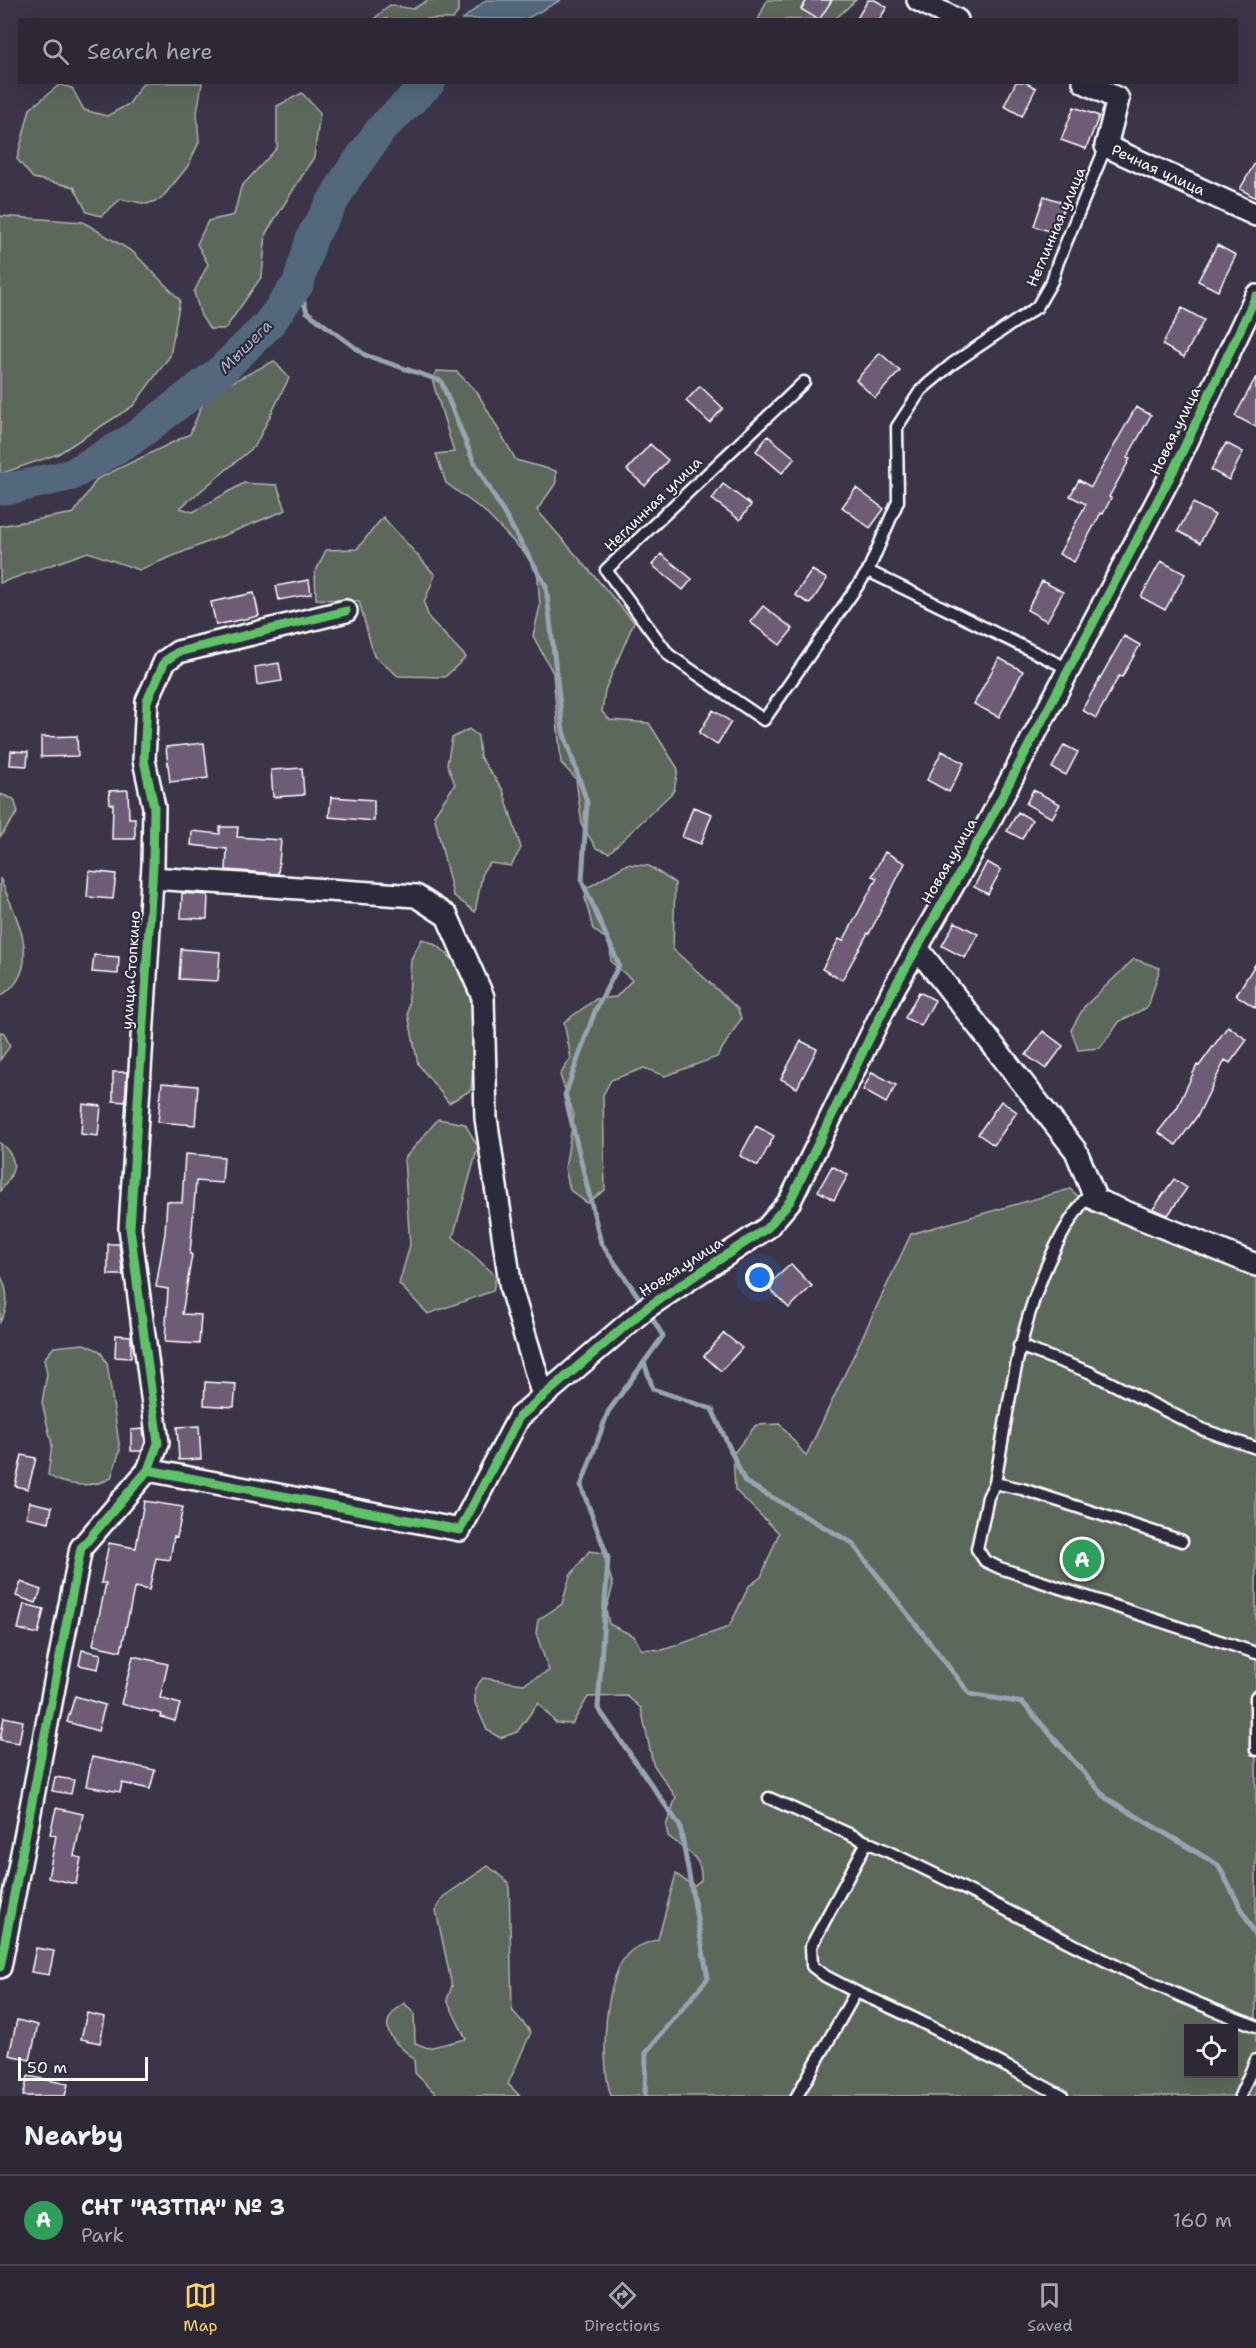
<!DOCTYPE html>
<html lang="en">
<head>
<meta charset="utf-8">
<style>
  :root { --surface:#2d2736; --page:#393342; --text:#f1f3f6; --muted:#a7a5ad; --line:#484451; --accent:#ffd166 }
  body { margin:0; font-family:"Shantell Sans",sans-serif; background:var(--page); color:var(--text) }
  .controls { position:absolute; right:18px; bottom:18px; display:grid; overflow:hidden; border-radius:0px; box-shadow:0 6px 24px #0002 }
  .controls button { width:54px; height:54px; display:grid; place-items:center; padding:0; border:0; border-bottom:2px solid var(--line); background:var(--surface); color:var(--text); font:30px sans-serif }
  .scale { position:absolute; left:18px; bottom:15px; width:130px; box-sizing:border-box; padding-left:6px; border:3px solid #fff; border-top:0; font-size:16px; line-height:21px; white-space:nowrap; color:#fff; -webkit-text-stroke:4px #2f2a3d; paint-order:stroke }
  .you { position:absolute; left:760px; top:1278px; width:21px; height:21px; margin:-15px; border:4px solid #fff; border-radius:50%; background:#1a73e8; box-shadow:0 0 0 9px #1a73e833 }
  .badge { display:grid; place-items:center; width:39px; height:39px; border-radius:50%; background:var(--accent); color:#fff; font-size:20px; font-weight:700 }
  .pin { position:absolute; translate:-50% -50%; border:3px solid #fff; box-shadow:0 2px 6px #0006 }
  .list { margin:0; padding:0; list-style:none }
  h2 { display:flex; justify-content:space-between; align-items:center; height:78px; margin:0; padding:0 24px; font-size:26px }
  h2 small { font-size:20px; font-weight:400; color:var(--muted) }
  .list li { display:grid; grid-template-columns:39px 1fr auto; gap:18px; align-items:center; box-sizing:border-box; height:90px; padding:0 24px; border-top:2px solid var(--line) }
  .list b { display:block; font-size:22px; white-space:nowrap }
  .list p { margin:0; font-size:20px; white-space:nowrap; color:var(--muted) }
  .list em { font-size:20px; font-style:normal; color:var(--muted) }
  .icon { flex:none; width:33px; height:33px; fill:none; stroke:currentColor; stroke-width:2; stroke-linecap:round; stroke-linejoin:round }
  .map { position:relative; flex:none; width:1256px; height:2096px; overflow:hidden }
  .search { position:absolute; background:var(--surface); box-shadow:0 6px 24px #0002; left:18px; right:18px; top:18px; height:66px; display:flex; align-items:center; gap:15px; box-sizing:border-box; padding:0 21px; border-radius:0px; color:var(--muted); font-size:22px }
  .sheet { height:168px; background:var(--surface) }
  nav { display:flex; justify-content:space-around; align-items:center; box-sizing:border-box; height:84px; border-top:2px solid var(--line); background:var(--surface); font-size:16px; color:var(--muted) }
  nav a { display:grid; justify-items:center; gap:3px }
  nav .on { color:var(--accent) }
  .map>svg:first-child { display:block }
  .green { fill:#5d675b; stroke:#aeb3ad; stroke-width:1.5; fill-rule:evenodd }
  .water { fill:#52687d; stroke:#97a4b1; stroke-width:1.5 }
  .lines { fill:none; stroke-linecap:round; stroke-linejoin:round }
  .stream { stroke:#97a4b1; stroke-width:5 }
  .river { stroke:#52687d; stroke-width:32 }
  .building { fill:#6e5c76; stroke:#fff; stroke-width:1.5 }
  .service-casing { stroke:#fff; stroke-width:15 }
  .minor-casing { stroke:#fff; stroke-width:26 }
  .service { stroke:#2f2a3d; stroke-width:10 }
  .minor { stroke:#2f2a3d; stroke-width:21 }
  .cycleway-casing { stroke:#2f2a3d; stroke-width:13 }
  .cycleway { stroke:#61c268; stroke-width:9 }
  .labels { text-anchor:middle; stroke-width:4.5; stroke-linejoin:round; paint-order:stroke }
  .street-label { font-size:15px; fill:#fff; stroke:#2f2a3d }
  .water-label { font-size:16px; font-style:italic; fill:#a8b4be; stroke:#2f2a3d }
</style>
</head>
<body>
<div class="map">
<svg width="1256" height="2096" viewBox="0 0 1256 2096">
  <rect width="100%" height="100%" fill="#3c3448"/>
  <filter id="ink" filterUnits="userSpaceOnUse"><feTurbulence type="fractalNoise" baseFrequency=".0167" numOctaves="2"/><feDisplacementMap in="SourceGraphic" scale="12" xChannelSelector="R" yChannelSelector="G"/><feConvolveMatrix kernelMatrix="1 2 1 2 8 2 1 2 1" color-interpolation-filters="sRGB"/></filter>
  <g filter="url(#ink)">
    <path class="green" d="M428 0H458V12L453 19H374L390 5 413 9Z
      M767 0H856L835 19 758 20Z
      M143 83H202L197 113 199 142 188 166 161 199 147 204 121 199 101 216 87 212 74 187 33 178 17 159 30 109 59 85 72 88 84 110 107 116 129 104Z
      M302 93 320 113 314 157 266 233 262 276 225 329H210L201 316 194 292 208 264 197 244 208 221 234 215 241 187 277 148V106Z
      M0 216 83 222 133 252 180 300 170 356 133 406 58 454 0 474Z
      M274 361 289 378 255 446 180 508 193 512 244 483 277 485 286 510 139 570 88 552 0 583V526L74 513 97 479 190 434 206 395Z
      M437 371 457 372 477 392 516 460 556 471V483L537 510 634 622 605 690 602 712 610 720 649 723 678 769 674 791 609 853 596 848 582 825 576 779 561 763 553 673 533 636 540 606 537 566 484 511 446 483 436 454 454 452 432 379Z
      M383 517 435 575 424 603 429 618 466 657 445 677 398 676 374 656 359 601 316 599 315 573 326 550 357 549Z
      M469 729 478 736 480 757 503 790 521 848 511 866 490 863 483 871 475 912 453 895 434 815 455 784 447 764 452 738Z
      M0 794 14 799 18 812 0 837Z
      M627 864 649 866 675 883 673 949 738 1009 741 1019 717 1057 665 1076 644 1068 611 1080 603 1095 605 1190 587 1203 570 1190 565 1168 574 1115 560 1075 571 1058 564 1022 596 999 616 997 632 980 611 962 610 942 593 929 585 898 587 888Z
      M0 878C12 909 37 950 17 981 14 987 5 992 0 997Z
      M422 939C482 958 476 1040 471 1090L449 1103 418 1064 408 1014 411 959Z
      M1134 959 1160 968 1148 1007 1120 1021 1100 1048 1078 1050 1071 1030 1084 1007Z
      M0 1032 4 1033 10 1046 0 1060Z
      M438 1119 465 1124 478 1147 453 1237 496 1276 493 1291 428 1314 399 1284 410 1245 404 1159Z
      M0 1143C21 1159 15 1174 0 1191Z
      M1070 1189 1088 1205 1256 1272V2096H611C600 2065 603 1971 632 1950 639 1945 650 1942 658 1939L676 1874 693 1886 701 1880C703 1856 685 1850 668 1836L666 1826 676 1797 653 1764 641 1708 627 1696 588 1697 572 1724 556 1723 538 1703 517 1732 500 1738 487 1730 475 1703V1688L483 1678 524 1684 549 1671 536 1633 538 1620 562 1604 570 1576 589 1551 603 1553 613 1585 606 1610 609 1624 634 1636 641 1649 663 1650 729 1627 749 1586 761 1577 779 1533 735 1490 733 1454 756 1425 780 1424 806 1456 911 1234ZM1188 2028H1234V2074H1188Z
      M0 1275C9 1290 9 1308 0 1322Z
      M84 1344 100 1351 107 1363 120 1450 111 1478C93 1488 65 1487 48 1475L52 1445 42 1402 47 1374 44 1359 54 1347Z
      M488 1866 509 1883 512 2010 531 2032 508 2084 520 2096H438L415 2073 414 2059C393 2041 372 2026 404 2003L414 2013 415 2043 428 2048 466 2039 447 2000 452 1986 436 1910 443 1897Z"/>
    <path class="water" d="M486 0H561L526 19H463Z"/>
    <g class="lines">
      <path class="stream" d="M298 284 307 312 365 355 441 381 473 460 546 586 563 731 587 802 582 881 619 965 595 1011 565 1095 601 1243 644 1305
        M644 1362 653 1389 712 1409 745 1482 852 1543 970 1694 1023 1703 1106 1798 1218 1865 1256 1936
        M645 2096 646 2052 708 1978 680 1826 598 1708 608 1558 581 1486 608 1412 663 1336 649 1313"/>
      <path class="river" d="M0 489 17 487 71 475 131 440 221 371 268 325 298 284 312 237 347 177 382 128 430 82"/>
    </g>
    <path class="building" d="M807 0H832L819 20 801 9Z
      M868 0H875L887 7 879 20H856Z
      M1016 82H1025L1036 88 1022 116 1004 106Z
      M1074 107 1099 116 1086 149 1061 140Z
      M1256 161V198L1240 189Z
      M1044 196 1065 203 1055 233 1034 226Z
      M1217 245 1236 255 1218 291 1198 281Z
      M1182 308 1204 320 1184 357 1162 345Z
      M880 353 900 371 875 398 856 380Z
      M1256 377V427L1235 416Z
      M700 386 723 408 710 423 686 401Z
      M1136 407 1151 415 1127 458 1130 459 1109 497 1111 498 1103 514 1101 513 1074 562 1059 554 1086 504 1070 496 1079 480 1091 487Z
      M768 436 795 458 782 473 756 451Z
      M1226 443 1243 452 1229 480 1211 470Z
      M650 444 668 460 645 486 627 470Z
      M723 484 751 505 740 520 712 499Z
      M856 488 884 509 870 528 842 507Z
      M1193 503 1215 515 1200 543 1178 531Z
      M661 554 692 579 683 590 652 565Z
      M1161 561 1185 574 1165 610 1141 597Z
      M812 570 827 579 810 604 795 595Z
      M309 580 311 594 279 600 276 586Z
      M1042 581 1063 592 1047 621 1027 610Z
      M254 593 259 616 216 625 211 602Z
      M763 606 793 629 780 645 750 622Z
      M1124 636 1140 645 1122 677 1119 676 1096 718 1082 710Z
      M999 658 1023 671 999 717 974 704Z
      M279 663 282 681 257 685 255 667Z
      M713 710 731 722 717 745 699 733Z
      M77 736 78 756 41 757V737Z
      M204 743 208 778 170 782 166 747Z
      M1064 745 1078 752 1066 775 1052 768Z
      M11 751 28 752 27 766 10 765Z
      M942 751 964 763 949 792 927 780Z
      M302 768 304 795 273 797 271 770Z
      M128 790 129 818H135V839H112L113 804H110L109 791Z
      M1033 790 1060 804 1052 818 1026 804Z
      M331 797 374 800V821L329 817Z
      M693 807 712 814 701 844 682 837Z
      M1018 812 1032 820 1022 839 1007 831Z
      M220 827H238L237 837 281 840 278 874 226 870 227 849 191 845 192 831 220 834Z
      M885 852 905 863 869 934 868 933 842 980 822 969 839 939 843 941 877 878 872 876Z
      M987 862 1001 870 988 894 974 887Z
      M89 871 116 874 113 899 87 897Z
      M182 893 208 895 207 919 181 918Z
      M955 922 978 934 965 958 942 946Z
      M181 949 220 952 218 981 179 979Z
      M94 955 119 957 118 974 92 972Z
      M1256 963V1008L1236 995Z
      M919 992 935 1000 921 1026 905 1018Z
      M1228 1026 1247 1040 1230 1063 1225 1060 1198 1115 1176 1145 1158 1132 1177 1108 1197 1065 1199 1066Z
      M1043 1031 1063 1046 1046 1069 1026 1055Z
      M801 1041 817 1049 797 1088 781 1079Z
      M113 1072H127L125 1102 113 1101Z
      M872 1072 896 1085 886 1103 863 1090Z
      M162 1083 198 1086 195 1125 158 1122Z
      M1001 1101 1017 1112 994 1145 978 1134Z
      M83 1104 101 1106 98 1136 81 1134Z
      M756 1126 774 1136 758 1166 740 1156Z
      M185 1154 224 1157 222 1183 196 1181 190 1254 192 1255 182 1314 201 1315 199 1344 165 1342 168 1289 156 1287 165 1233 167 1201 182 1203Z
      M832 1166 848 1175 834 1200 818 1191Z
      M1174 1179 1187 1188 1168 1215 1153 1209Z
      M108 1244H119L123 1275H108Z
      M791 1264 812 1286 789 1308 767 1286Z
      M724 1333 742 1348 721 1371 704 1356Z
      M116 1335 131 1336V1358L115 1357Z
      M205 1382 236 1384 234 1407 204 1405Z
      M199 1426 201 1459 179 1460 177 1427Z
      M143 1429 145 1442 142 1451H131V1430Z
      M22 1455 36 1458 28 1489 15 1486Z
      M144 1501 183 1507 177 1537 174 1536 170 1560 156 1558 149 1590 136 1587 134 1589 121 1651 93 1645 106 1583H101L109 1543 136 1548Z
      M30 1502 52 1507 49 1522 26 1517Z
      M21 1582 41 1590 36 1603 16 1596Z
      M24 1604 44 1609 38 1634 18 1629Z
      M82 1650 101 1654 98 1669 79 1665Z
      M133 1656 168 1664 160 1698 180 1704 175 1721 161 1717 162 1714 121 1704Z
      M75 1696 105 1705 98 1731 67 1722Z
      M4 1717 23 1721 19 1743 0 1740Z
      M92 1757 155 1770 150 1789 122 1783 120 1792 86 1786Z
      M55 1777 74 1780 71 1794 52 1791Z
      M56 1808 83 1814 74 1856 81 1858 76 1884 48 1878 56 1836 50 1834Z
      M36 1948 54 1951 49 1975 31 1972Z
      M87 2013 105 2017 100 2043 81 2039Z
      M17 2020 38 2025 30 2060 9 2055Z
      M28 2076 68 2084 65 2096H23Z"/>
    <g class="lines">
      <g class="service-casing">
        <path id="service" d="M804 382 606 570 669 655 764 720 868 571 898 501 897 427 921 390 952 364 1037 307 1052 281 1058 262 1106 146
          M868 571 1069 669
          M1092 1190C1024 1274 1013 1381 995 1483L988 1497 977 1549 985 1561 1000 1568 1256 1653
          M1019 1346 1089 1372 1204 1430 1256 1448
          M995 1483 1022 1489 1182 1541
          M1256 1697V1750
          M769 1798 867 1842 811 1946 812 1966 825 1976 856 1992 797 2096
          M867 1842C998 1900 1121 1978 1256 2026
          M856 1992C927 2022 994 2060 1062 2096
          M1240 2096 1256 2060"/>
      </g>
      <g class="minor-casing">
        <g id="minor">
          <path d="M918 0 957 20"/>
          <path id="s1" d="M1084 82 1118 99 1106 146 1256 215"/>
          <path d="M152 878 416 896 447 916 483 997 486 1118 511 1289 543 1396"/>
          <path d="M917 948 1076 1151 1096 1200 1256 1265"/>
          <path d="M148 1470 158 1443 130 1228 153 865 154 807 144 760 147 701 165 661 178 652 346 611"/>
          <path d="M0 1967 81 1548 148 1470 460 1530 519 1417 646 1308 767 1228 790 1201 894 988 984 831 1173 471 1256 296"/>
        </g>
      </g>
      <use href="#service" class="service"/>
      <use href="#minor" class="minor"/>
      <g class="cycleway-casing">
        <path id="cycleway" d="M148 1470 158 1443 130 1228 153 865 154 807 144 760 147 701 165 661 178 652 346 611
          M0 1967 81 1548 148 1470 460 1530 519 1417 646 1308 767 1228 790 1201 894 988 984 831 1173 471 1256 296"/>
      </g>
      <use href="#cycleway" class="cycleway"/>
    </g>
  </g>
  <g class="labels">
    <g class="street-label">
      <text dy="5" stroke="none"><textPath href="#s1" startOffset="144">Речная улица</textPath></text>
      <text transform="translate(1056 227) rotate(-67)" y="5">Неглинная улица</text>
      <text transform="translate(1175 431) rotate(-64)" y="5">Новая улица</text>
      <text transform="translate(653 504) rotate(-44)" y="5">Неглинная улица</text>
      <text transform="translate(949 861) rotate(-60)" y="5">Новая улица</text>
      <text transform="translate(131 970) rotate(-86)" y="5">улица Стопкино</text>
      <text transform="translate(681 1267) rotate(-33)" y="5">Новая улица</text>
    </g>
    <g class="water-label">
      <text transform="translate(245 346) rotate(-45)" y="6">Мышега</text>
    </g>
  </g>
</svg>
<div class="controls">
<button><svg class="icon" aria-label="locate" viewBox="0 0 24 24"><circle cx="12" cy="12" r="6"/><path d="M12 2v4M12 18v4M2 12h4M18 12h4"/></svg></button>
</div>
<div class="scale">50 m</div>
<div class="you"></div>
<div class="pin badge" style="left:1082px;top:1559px;background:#2e9e5b">A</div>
<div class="search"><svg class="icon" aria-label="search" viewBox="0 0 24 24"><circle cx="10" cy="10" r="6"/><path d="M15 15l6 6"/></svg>Search here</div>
</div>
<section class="sheet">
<h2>Nearby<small></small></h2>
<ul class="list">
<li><span class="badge" style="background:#2e9e5b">A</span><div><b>СНТ &quot;АЗТПА&quot; № 3</b><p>Park</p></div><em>160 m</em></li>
</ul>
</section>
<nav>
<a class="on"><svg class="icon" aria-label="map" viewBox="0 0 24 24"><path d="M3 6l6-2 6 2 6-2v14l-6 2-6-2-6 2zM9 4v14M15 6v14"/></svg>Map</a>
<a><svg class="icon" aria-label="directions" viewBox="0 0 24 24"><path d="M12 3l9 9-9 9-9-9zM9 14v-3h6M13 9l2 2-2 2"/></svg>Directions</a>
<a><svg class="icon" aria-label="saved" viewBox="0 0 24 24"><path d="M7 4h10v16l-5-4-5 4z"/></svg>Saved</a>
</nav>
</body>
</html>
